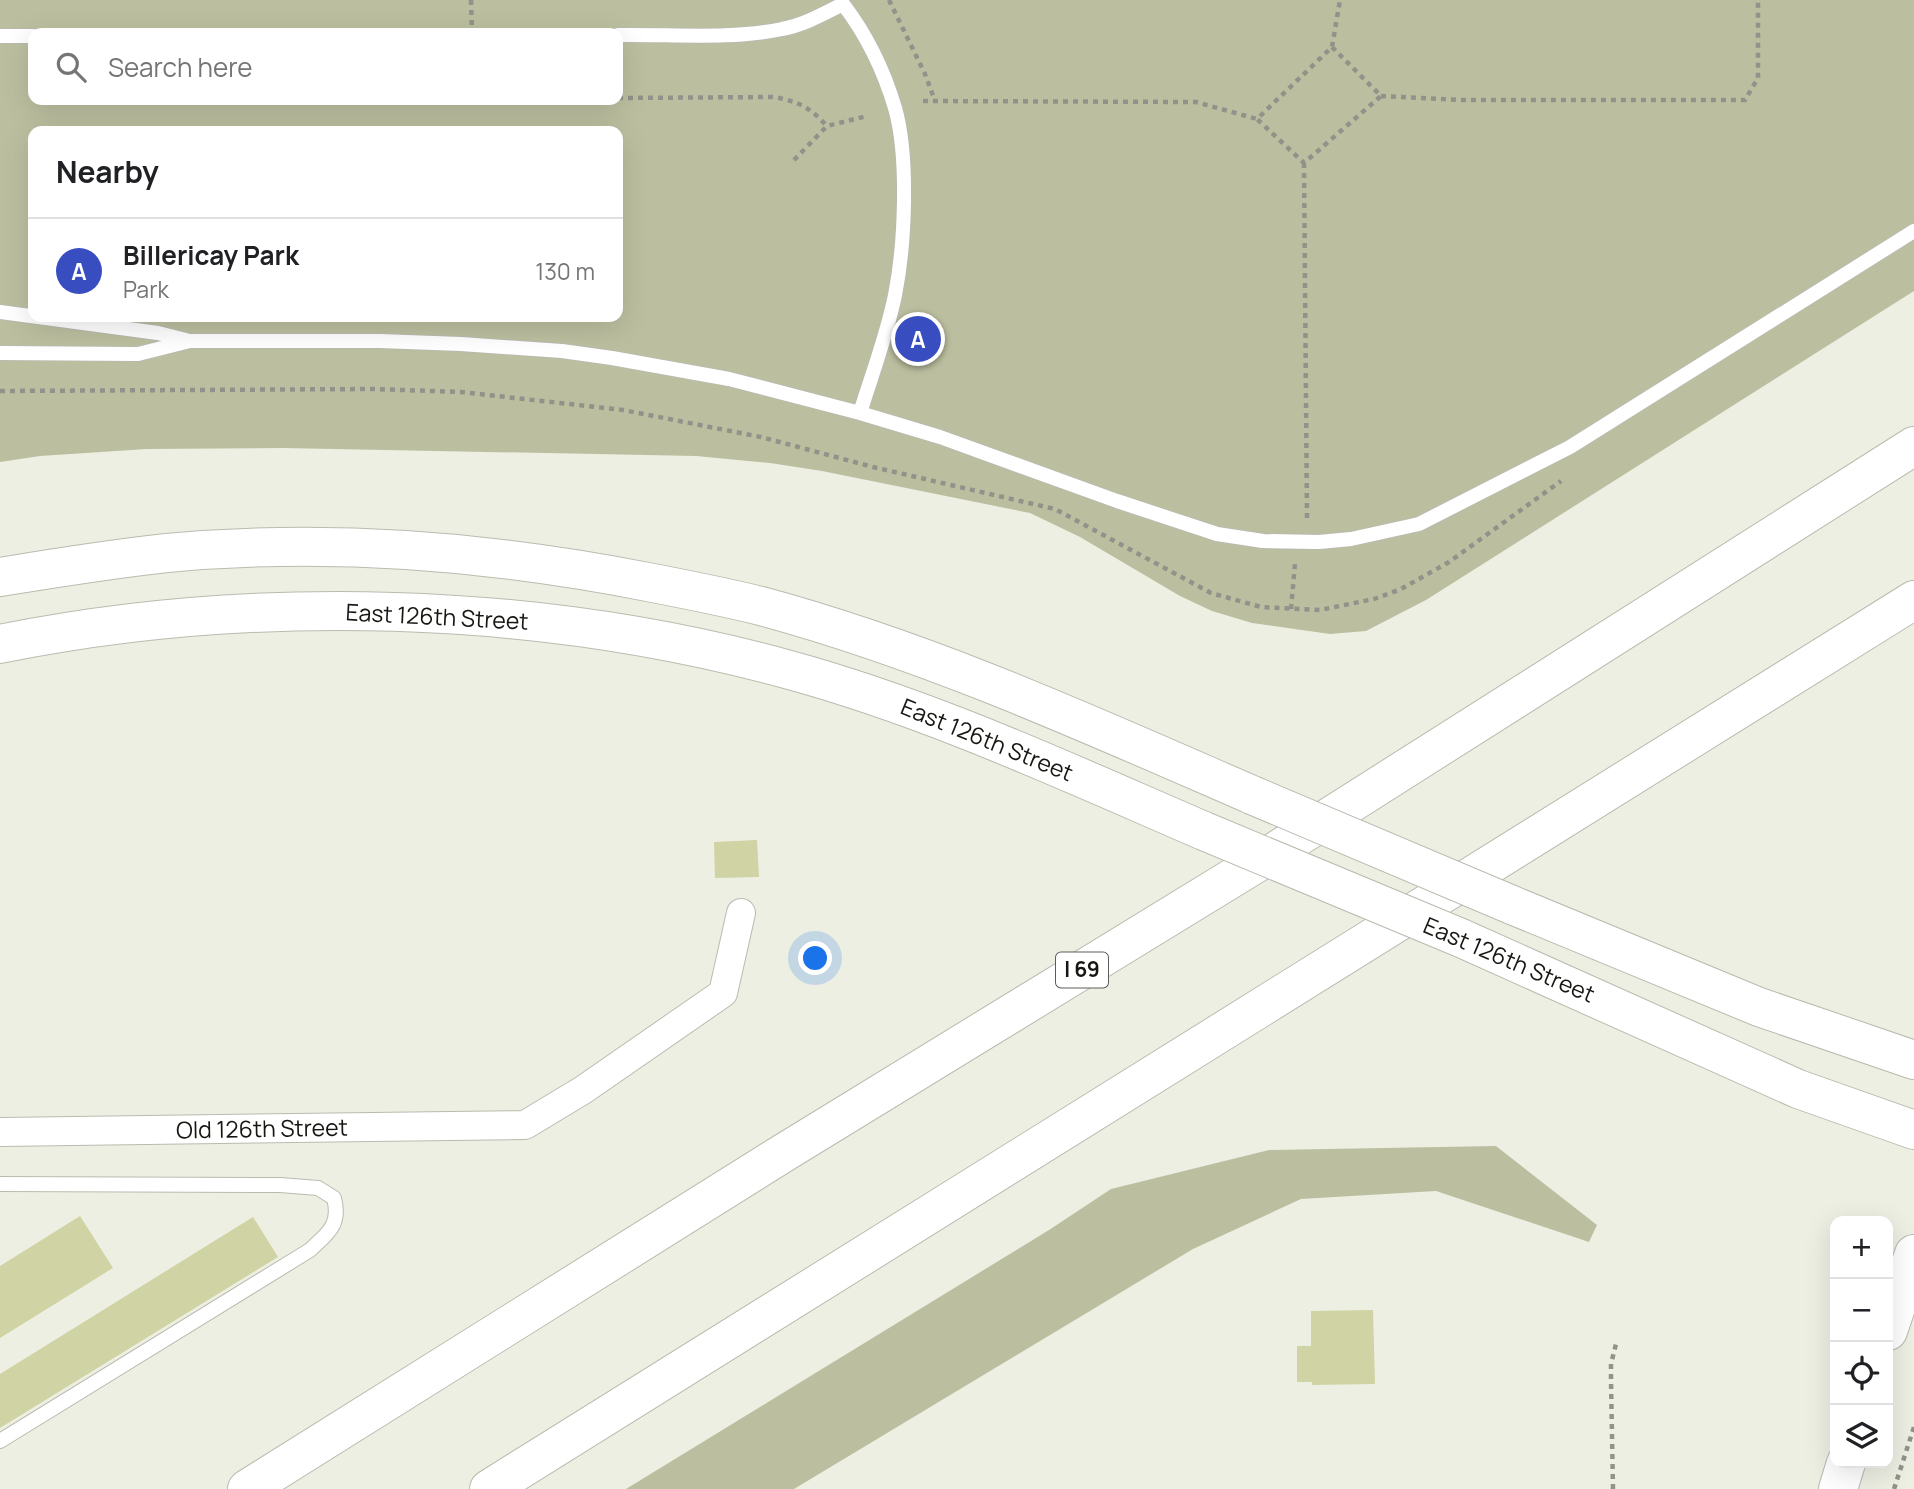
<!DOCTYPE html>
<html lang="en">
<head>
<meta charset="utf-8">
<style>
  :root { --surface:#fff; --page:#f2f2f2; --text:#202124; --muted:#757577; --line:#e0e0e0; --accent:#384dbf }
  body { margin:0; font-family:Manrope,sans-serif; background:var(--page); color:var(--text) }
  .controls { position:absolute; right:21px; bottom:21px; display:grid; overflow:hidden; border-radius:14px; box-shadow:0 7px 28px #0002 }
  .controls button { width:63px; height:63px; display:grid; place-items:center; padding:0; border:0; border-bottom:2px solid var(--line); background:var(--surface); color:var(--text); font:35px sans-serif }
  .you { position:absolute; left:816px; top:959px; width:24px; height:24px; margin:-18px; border:5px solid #fff; border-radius:50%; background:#1a73e8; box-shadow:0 0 0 10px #1a73e833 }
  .badge { display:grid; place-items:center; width:46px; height:46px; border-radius:50%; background:var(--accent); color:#fff; font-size:23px; font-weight:700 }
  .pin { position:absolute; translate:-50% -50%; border:4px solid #fff; box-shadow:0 2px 7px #0006 }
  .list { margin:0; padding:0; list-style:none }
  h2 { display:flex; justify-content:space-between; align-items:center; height:91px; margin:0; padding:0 28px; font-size:30px }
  h2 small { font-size:23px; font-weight:400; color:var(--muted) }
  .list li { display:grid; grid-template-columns:46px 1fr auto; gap:21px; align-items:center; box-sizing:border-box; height:105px; padding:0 28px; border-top:2px solid var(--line) }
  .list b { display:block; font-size:26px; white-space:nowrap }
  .list p { margin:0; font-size:23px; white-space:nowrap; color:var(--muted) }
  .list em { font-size:23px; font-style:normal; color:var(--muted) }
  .icon { flex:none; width:38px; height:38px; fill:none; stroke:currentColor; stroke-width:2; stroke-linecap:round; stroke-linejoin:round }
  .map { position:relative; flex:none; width:1914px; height:1489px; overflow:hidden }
  .search { position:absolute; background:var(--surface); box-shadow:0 7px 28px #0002; left:28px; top:28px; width:595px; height:77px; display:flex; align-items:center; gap:18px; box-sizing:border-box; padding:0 24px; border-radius:14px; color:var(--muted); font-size:26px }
  .panel { position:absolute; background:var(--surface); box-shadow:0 7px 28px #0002; left:28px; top:126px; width:595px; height:196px; border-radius:14px }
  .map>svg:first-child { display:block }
  .green { fill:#bcbf9f; fill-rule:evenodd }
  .building { fill:#d0d3a3 }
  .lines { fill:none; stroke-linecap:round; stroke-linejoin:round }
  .lane-casing { stroke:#babbaf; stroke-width:16 }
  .street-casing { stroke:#babbaf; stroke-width:30 }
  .secondary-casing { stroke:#babbaf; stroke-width:40 }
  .highway-casing { stroke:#babbaf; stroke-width:40 }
  .path { stroke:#919289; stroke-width:4.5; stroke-dasharray:5 5; stroke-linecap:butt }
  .lane { stroke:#fff; stroke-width:14 }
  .street { stroke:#fff; stroke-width:28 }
  .secondary { stroke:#fff; stroke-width:38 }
  .highway { stroke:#fff; stroke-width:38 }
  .secondary-bridge-casing { stroke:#babbaf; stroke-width:40; stroke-linecap:butt }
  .secondary-bridge { stroke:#fff; stroke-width:38 }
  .labels { text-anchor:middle; stroke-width:5; stroke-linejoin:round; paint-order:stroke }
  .shield { fill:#fff; stroke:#5c5c59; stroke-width:2 }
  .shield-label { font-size:21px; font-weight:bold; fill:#161612 }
  .street-label { font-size:23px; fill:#161612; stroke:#fff }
</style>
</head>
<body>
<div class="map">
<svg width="1914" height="1489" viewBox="0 0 1914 1489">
  <rect width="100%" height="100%" fill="#eeefe3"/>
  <path class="green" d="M0 0H1914V291L1426 600 1366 631 1330 634 1252 623 1212 611 1180 596 1080 537 1030 513 822 471 770 463 696 456 283 448 147 449 40 456 0 462ZM33 33H618V100H33ZM33 131H618V317H33Z
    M1496 1146 1597 1225 1589 1242 1436 1191 1301 1199 1193 1249 794 1489H626L1049 1230 1111 1189 1269 1150Z"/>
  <path class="building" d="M757 840 759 877 715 878 714 842Z
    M80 1216 113 1268 0 1338V1266Z
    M253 1217 278 1257 0 1428V1374Z
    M1373 1310 1375 1384 1312 1385V1382H1297V1346H1311V1311Z"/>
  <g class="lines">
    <g class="lane-casing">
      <path id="lane" d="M618 35C671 34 731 40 782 29 804 25 823 14 843 4 866 34 884 71 895 108 909 157 905 245 895 295 887 335 872 374 860 413
        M0 36H33
        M0 312 158 333 186 340
        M0 353 138 354 190 341H380L461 344 562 351 612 358 729 379 860 413 940 437 1117 501 1217 534 1263 541 1319 542 1351 539 1419 524 1570 447 1914 231
        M0 1184 280 1185 318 1188 334 1198C341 1225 328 1233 310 1250L0 1441"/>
    </g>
    <g class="street-casing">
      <path id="street" d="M0 1132 525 1125 583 1090 723 993 741 913"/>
    </g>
    <g class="secondary-casing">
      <path id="secondary" d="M0 577C55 568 111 559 167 553 329 538 493 551 653 583 689 590 725 597 761 606 931 652 1091 725 1252 795
        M0 644C252 593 537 601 786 669 930 708 1067 772 1204 831
        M1512 905 1759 1007 1914 1060
        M1461 938 1798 1089 1914 1130
        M1888 1331 1914 1254
        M1838 1489 1846 1463"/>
    </g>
    <g class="highway-casing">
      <path id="highway" d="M247 1489 785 1152 1260 861 1914 446
        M489 1489 1914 600"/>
    </g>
    <path class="path" d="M471 0 472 33
      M889 0 925 74 935 101
      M1332 47 1381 96 1304 163 1257 119 1332 47 1340 0
      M1381 96 1460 100H1745L1758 78V0
      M618 98 774 97C800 102 809 107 827 126
      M506 100H532
      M923 101 1196 102 1257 119
      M794 160 827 126 867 116
      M1304 163 1307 518
      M0 391 374 389 461 392 623 410 761 437 873 467 1055 509 1211 593 1261 607 1320 610 1374 599 1401 589 1449 562 1561 481
      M1291 609 1295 564
      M1613 1489 1611 1381V1364L1617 1340
      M1894 1489 1914 1427"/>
    <use href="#lane" class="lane"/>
    <use href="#street" class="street"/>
    <use href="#secondary" class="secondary"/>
    <use href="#highway" class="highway"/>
    <g class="secondary-bridge-casing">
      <path id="secondary-bridge" d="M1252 795 1512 905
        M1204 831 1461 938"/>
    </g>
    <use href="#secondary-bridge" class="secondary-bridge"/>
  </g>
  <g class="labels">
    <rect class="shield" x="1056" y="952.5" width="52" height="35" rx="5"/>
    <g class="shield-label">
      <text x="1082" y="977">I 69</text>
    </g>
    <g class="street-label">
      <text transform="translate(437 617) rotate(3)" y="8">East 126th Street</text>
      <text transform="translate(987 740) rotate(22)" y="8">East 126th Street</text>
      <text transform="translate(1509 960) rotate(23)" y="8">East 126th Street</text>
      <text transform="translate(262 1129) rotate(-1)" y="8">Old 126th Street</text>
    </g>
  </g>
</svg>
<div class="controls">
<button>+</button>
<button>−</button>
<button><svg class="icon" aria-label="locate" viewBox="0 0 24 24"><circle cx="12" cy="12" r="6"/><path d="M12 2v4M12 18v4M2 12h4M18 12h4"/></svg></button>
<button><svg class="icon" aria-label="layers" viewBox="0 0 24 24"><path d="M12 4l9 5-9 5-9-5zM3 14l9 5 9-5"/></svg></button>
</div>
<div class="you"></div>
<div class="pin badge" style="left:918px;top:339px">A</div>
<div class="search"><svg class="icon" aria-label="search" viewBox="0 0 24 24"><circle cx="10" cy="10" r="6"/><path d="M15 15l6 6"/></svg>Search here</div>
<section class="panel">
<h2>Nearby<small></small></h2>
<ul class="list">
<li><span class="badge">A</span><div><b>Billericay Park</b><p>Park</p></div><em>130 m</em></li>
</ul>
</section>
</div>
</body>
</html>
